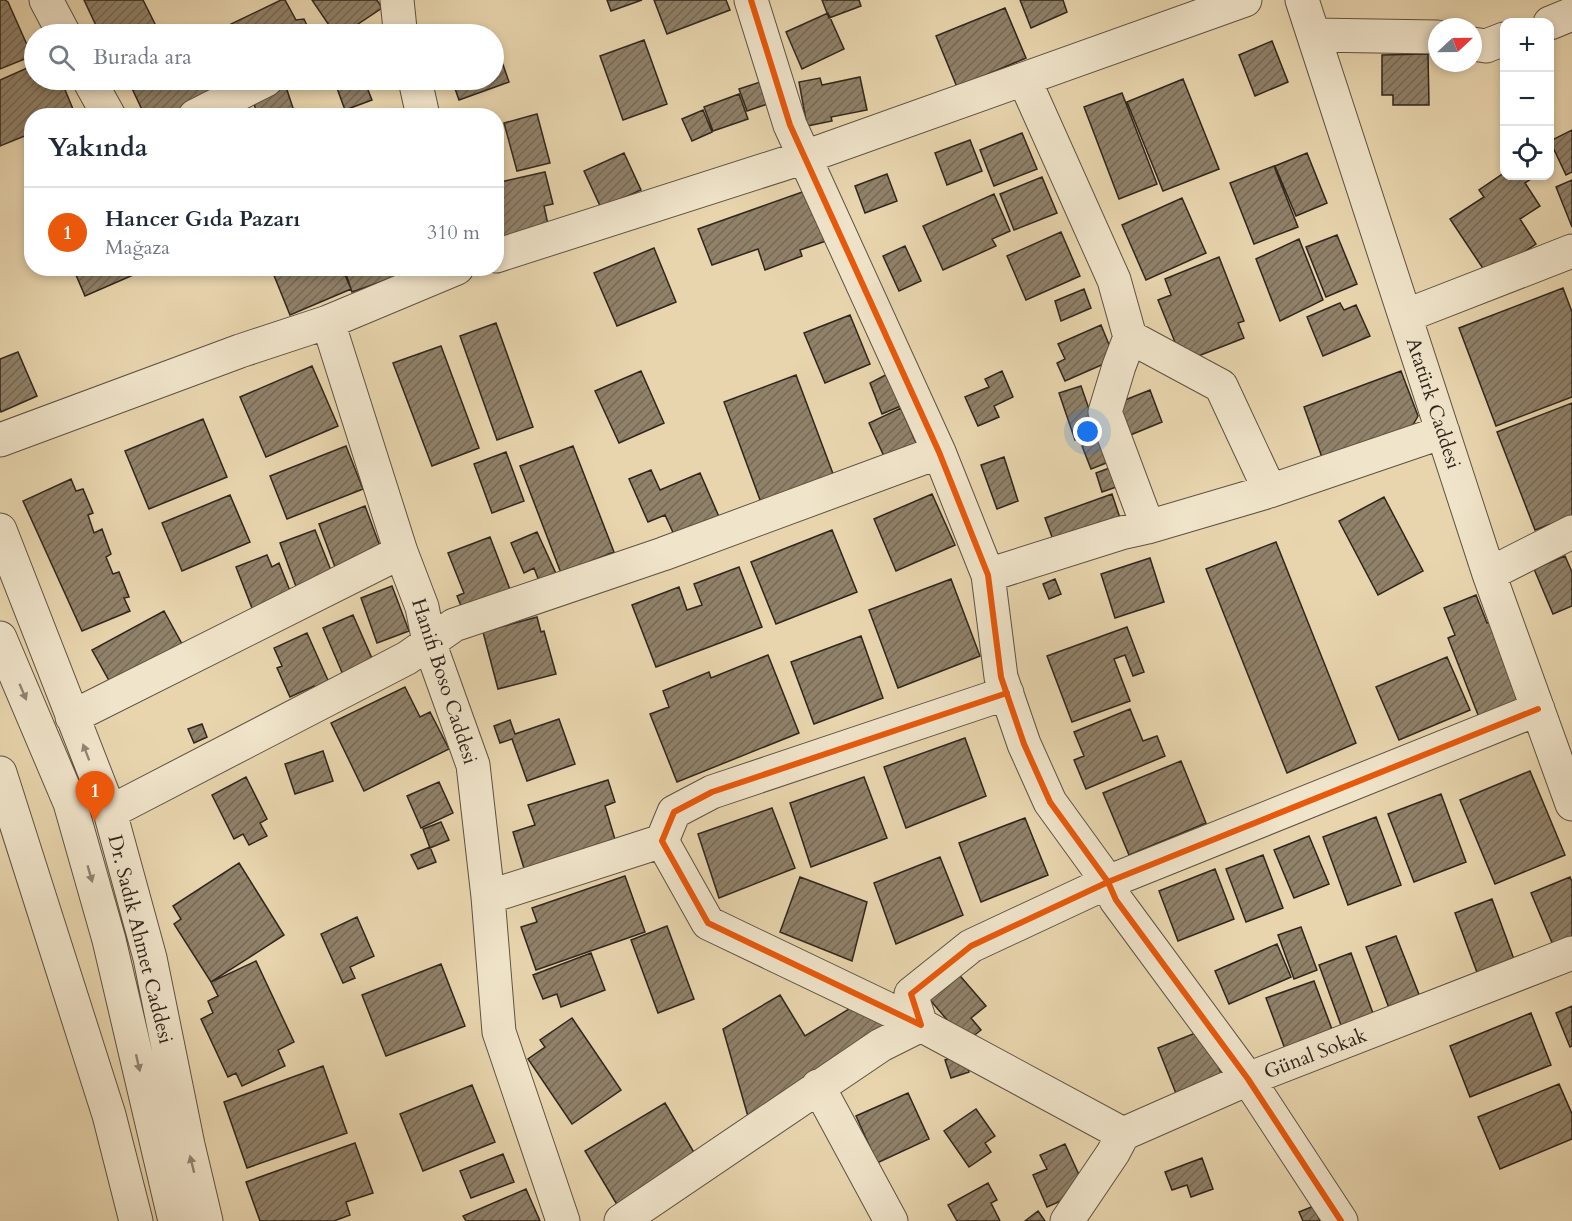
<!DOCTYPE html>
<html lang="tr">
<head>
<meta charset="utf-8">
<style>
  :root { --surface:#fff; --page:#f6f6f7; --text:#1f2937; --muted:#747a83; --line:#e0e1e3; --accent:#ea580c }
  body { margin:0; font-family:Cardo,serif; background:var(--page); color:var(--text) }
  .controls { position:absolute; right:18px; top:18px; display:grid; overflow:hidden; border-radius:12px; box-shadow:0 3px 9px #0003 }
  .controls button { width:54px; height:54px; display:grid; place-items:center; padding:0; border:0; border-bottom:2px solid var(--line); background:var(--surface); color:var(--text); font:30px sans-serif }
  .compass { position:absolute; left:1428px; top:18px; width:54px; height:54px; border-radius:50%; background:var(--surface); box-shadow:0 3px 9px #0003; rotate:68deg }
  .you { position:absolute; left:1088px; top:432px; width:21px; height:21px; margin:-15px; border:4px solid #fff; border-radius:50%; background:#1a73e8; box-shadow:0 0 0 9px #1a73e833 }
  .badge { display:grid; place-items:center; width:39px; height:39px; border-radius:50%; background:var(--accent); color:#fff; font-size:20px; font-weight:700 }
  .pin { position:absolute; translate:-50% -50px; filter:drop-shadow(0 2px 3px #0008) }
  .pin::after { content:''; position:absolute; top:32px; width:21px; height:18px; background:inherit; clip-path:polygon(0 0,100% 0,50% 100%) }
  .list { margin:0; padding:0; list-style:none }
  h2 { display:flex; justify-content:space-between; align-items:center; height:78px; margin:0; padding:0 24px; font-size:26px }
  h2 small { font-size:20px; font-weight:400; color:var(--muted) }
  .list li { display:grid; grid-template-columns:39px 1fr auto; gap:18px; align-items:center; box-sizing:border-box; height:90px; padding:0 24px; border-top:2px solid var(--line) }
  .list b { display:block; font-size:22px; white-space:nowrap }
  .list p { margin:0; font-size:20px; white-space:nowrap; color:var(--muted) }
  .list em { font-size:20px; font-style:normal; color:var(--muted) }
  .icon { flex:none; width:33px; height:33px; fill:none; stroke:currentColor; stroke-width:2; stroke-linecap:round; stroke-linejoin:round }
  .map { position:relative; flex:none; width:1572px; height:1221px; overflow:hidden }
  .search { position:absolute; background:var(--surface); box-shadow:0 3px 9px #0003; left:24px; top:24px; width:480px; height:66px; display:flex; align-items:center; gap:15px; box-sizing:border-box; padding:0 21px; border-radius:33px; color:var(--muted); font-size:22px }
  .panel { position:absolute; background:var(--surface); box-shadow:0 3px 9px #0003; left:24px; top:108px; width:480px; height:168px; border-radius:24px }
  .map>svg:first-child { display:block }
  .building { fill:url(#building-hatch); stroke:#30261e; stroke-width:1.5 }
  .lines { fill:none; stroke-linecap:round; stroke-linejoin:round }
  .minor-casing { stroke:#5e5242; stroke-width:35 }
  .minor { stroke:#f0e4ca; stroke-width:33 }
  .cycleway-casing { stroke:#f0e4ca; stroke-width:10 }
  .cycleway { stroke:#e8590c; stroke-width:6 }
  .oneway { fill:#908574 }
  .labels { text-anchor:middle; stroke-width:4.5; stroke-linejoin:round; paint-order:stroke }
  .street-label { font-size:20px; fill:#30261e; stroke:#f0e4ca }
</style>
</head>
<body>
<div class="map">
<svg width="1572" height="1221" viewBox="0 0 1572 1221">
  <defs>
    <pattern id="building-hatch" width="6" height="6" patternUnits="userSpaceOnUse" patternTransform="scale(1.5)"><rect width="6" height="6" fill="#908169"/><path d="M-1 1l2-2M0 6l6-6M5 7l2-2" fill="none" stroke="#766956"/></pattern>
  </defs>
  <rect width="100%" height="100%" fill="#e8d5ae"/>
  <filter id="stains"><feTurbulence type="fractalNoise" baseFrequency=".00333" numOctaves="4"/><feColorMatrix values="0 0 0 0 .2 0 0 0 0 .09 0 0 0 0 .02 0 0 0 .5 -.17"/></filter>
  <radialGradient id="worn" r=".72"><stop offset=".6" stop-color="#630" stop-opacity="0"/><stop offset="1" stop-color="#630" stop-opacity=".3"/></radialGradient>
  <path class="building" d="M0 0H5L8 2 32 56 0 69Z
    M84 0H143L160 34H100Z
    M281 0H285L296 20 304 19 311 34H237L231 24Z
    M312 0H377L382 8 343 34H335Z
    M607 0H642L611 11Z
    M654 0H726L730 10 667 34Z
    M822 0H859L861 6 829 18Z
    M1020 0H1063L1067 12 1031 28Z
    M1005 8 1026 58 957 87 936 36Z
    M828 13 844 49 802 69 786 32Z
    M644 40 667 104 623 120 600 56Z
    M1272 41 1288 82 1255 96 1239 55Z
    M498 50 509 82 459 100 452 80H494V51Z
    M1428 54 1429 105H1393V95H1382V55Z
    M34 65V80H61L75 114 73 116H32V133L0 146V80Z
    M860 77 867 110 831 117 832 121 807 126 799 82 820 78 822 85Z
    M772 78 779 100 747 111 739 89Z
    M1183 79 1219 169 1163 191 1127 102Z
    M128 80H214L221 94 175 116H145Z
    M334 80H364L372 100 345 110Z
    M286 87 293 108 271 116H258L252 98Z
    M1122 93 1157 184 1119 199 1084 107Z
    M739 94 748 119 713 131 704 107Z
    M703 110 712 132 692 141 682 119Z
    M537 114 550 163 517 171 504 123Z
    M1572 130V172L1566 175 1550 141Z
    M1022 133 1037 169 994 186 980 150Z
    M970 140 982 171 947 185 935 153Z
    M624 153 641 190 601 208 584 171Z
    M1307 153 1327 203 1296 216 1275 166Z
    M1274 166 1298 227 1254 244 1230 183Z
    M545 172 553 204 544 206 550 234 496 243V183Z
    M1504 173V176H1529L1531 179 1525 183 1540 206 1520 219 1536 244 1488 276 1450 219 1484 197 1479 190Z
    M887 174 897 201 865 213 855 186Z
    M1042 177 1057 213 1014 230 1000 194Z
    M1572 180V227L1556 187Z
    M808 190 826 241 800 250 802 256 765 270 758 249 712 265 698 229Z
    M994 194 1010 231 992 239 996 246 943 270 923 226Z
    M1182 198 1206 253 1146 280 1122 225Z
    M1061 232 1080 276 1026 300 1007 256Z
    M1337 235 1357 284 1326 297 1306 247Z
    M1299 239 1323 300 1280 321 1256 259Z
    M905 246 921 281 899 291 883 256Z
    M654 248 676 302 617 326 594 273Z
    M1219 257 1244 321 1238 323 1244 338 1183 362 1158 300 1171 295 1165 279Z
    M73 268H147V269L85 296Z
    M271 268H342L351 289 290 315Z
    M344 268H420L352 292Z
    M1563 288 1572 312V397L1496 426 1459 328Z
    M1084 289 1091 308 1061 321 1055 301Z
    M1340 303 1344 310 1356 305 1370 336 1323 356 1307 317Z
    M850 315 870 364 825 383 804 333Z
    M496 323 533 427 497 440 460 336Z
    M1101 325 1115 359 1065 381 1057 363 1065 359 1058 344Z
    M441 346 479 448 432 466 393 363Z
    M18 352 37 396 1 412 0 408V359Z
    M312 366 338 426 266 457 240 397Z
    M895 370 910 402 882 414 870 383Z
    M641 371 664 423 619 443 595 391Z
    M1002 371 1013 397 994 406 999 417 978 426 965 397 989 387 985 379Z
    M1401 371 1418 416 1409 432 1324 463 1304 407Z
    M796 375 835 479 763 508 724 402Z
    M1081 386 1097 432 1075 440 1059 393Z
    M1150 390 1162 422 1128 436 1115 404Z
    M1572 403V516L1535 530 1497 432Z
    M901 408 919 450 887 463 869 423Z
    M203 419 227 477 149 509 125 451Z
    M1104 437 1114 460 1091 469 1082 446Z
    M346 446 363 489 287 519 270 476Z
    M573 446 614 552 561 573 520 466Z
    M506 452 524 501 492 513 474 464Z
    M1004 457 1018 501 997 509 981 465Z
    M1112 467 1119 486 1102 492 1096 473Z
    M651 470 660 490 700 473 720 519 676 539 665 515 648 522 629 479Z
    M71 479 76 491 83 489 93 513 88 515 94 533 102 529 111 554 106 557 113 574 119 572 129 597 124 598 130 611 82 631 23 501Z
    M932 494 955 545 896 571 874 519Z
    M1112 494 1121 521 1055 545 1045 518Z
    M230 495 250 542 182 571 162 523Z
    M1384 497 1423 571 1378 595 1339 521Z
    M365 506 384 557 338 575 319 524Z
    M315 530 334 578 298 592 280 543Z
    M832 530 857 592 776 624 751 562Z
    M537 532 558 578 541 586 534 568 524 573 511 543Z
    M490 537 511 592 463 611 457 596 464 593 448 553Z
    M1276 542 1356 743 1287 773 1206 569Z
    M267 555 272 567 279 563 296 606 257 621 236 567Z
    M1565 556 1572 572V606L1553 614 1534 569Z
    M1150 558 1164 602 1115 618 1101 574Z
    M739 567 762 627 656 667 632 605 679 587 687 610 702 605 694 584Z
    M951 579 980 656 898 688 869 610Z
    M1055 579 1061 594 1049 599 1043 584Z
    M392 586 409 631 377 643 361 598Z
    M1476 595 1487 623 1498 618 1532 706 1482 725 1448 638 1455 635 1444 608Z
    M164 611 193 664 121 702 92 650Z
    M353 615 374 663 344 677 323 628Z
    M537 617 541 632 544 631 556 674 498 689 483 632Z
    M1127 627 1144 672 1133 676 1125 655 1114 659 1130 701 1072 722 1047 656Z
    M307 633 331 687 316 693 314 686 290 697 277 668 282 666 274 648Z
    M861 636 883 698 814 724 791 662Z
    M768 655 799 733 677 782 650 714 669 707 663 691 709 672 711 678Z
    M1447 657 1470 710 1399 740 1376 687Z
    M405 687 420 717 430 712 449 749 364 791 331 723Z
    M1130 709 1143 741 1157 736 1165 756 1086 789 1074 760 1084 756 1074 732Z
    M559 719 575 764 527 781 512 739 500 743 494 726 510 720 515 734Z
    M202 724 207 737 194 743 188 729Z
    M965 738 986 796 906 828 884 767Z
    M323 751 333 781 295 794 285 764Z
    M1181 761 1206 823 1129 855 1103 793Z
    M1530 771 1565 855 1495 884 1460 800Z
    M246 777 267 819 260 823 267 836 249 845 243 834 234 839 212 795Z
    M864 777 887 838 811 867 790 803Z
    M608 780 615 802 605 806 617 846 526 875 513 832 535 825 528 805Z
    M439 782 453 813 421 828 407 796Z
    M1441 794 1466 862 1414 882 1388 814Z
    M772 808 795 868 719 898 698 834Z
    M1376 817 1401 885 1348 905 1323 837Z
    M1025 818 1048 875 981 902 959 843Z
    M441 822 449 840 430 848 423 829Z
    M1309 836 1329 884 1294 898 1274 850Z
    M430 847 436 862 418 869 411 855Z
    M1263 855 1283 908 1246 922 1226 869Z
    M940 857 963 915 896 944 874 883Z
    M239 863 284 935 211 982 174 924 181 919 173 906Z
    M1215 869 1234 919 1178 941 1159 891Z
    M625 876 645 932 536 970 521 927 537 922 532 908Z
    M800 877 867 902 852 961 780 932Z
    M1570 877 1572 882V937L1553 945 1531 893Z
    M1492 899 1515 962 1478 975 1455 913Z
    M357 917 374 956 350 967 355 978 343 983 321 934Z
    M667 926 694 999 658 1013 631 940Z
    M1301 927 1317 970 1294 979 1278 935Z
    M1396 936 1420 997 1389 1008 1366 947Z
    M1277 944 1291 977 1229 1004 1215 971Z
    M591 953 605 990 561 1007 557 994 543 999 533 975Z
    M1351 953 1374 1016 1342 1028 1319 965Z
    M256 961 294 1042 278 1050 285 1066 242 1086 236 1073 228 1077 201 1019 213 1013 208 1001 218 996 211 982Z
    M441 964 465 1026 386 1056 362 995Z
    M955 970 986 1006 971 1018 981 1030 966 1042 925 994Z
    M1314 981 1333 1032 1285 1049 1266 998Z
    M780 995 805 1036 857 1004 895 1026 749 1120 723 1029Z
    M1572 1006V1046L1570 1047 1556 1013Z
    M1531 1013 1551 1065 1470 1097 1450 1046Z
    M572 1018 621 1090 572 1124 528 1059 545 1047 540 1040Z
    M1203 1030 1223 1078 1177 1096 1158 1048Z
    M962 1054 969 1072 951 1078 945 1060Z
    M323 1066 347 1133 247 1168 224 1102Z
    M1559 1084 1572 1114V1139L1500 1169 1478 1117Z
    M472 1085 495 1142 423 1171 400 1114Z
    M908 1093 929 1139 877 1163 856 1116Z
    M665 1103 699 1161 619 1208 585 1151Z
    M976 1109 995 1136 985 1143 991 1152 969 1167 944 1131Z
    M355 1143 373 1193 346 1202 350 1215 334 1221H260L246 1182Z
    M1065 1144 1086 1190 1047 1207 1033 1175 1047 1169 1040 1155Z
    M503 1154 514 1182 471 1198 460 1171Z
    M1202 1158 1213 1189 1191 1197 1187 1185 1172 1190 1165 1172Z
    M988 1183 997 1200 991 1203 1000 1221H957L948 1205Z
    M526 1189 540 1221H466L463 1216Z
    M1314 1206 1320 1221H1303L1299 1212Z
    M1038 1211 1045 1221H1025Z"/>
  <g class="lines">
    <g class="minor-casing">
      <path id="minor" d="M46 0 64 34
        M397 0 400 29 402 34
        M751 0 790 125 939 452 988 575 1001 677 1024 744 1050 802 1108 882 1116 900 1248 1079 1341 1221
        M1302 0 1489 574 1572 804
        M1550 23 1572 14
        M1314 35 1437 37
        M1473 44 1486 46 1504 39
        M1024 79 1114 280 1130 337 1119 366 1105 412 1148 527
        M89 80 109 116
        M415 80 423 116
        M195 116 266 80
        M496 256 805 157 1245 0
        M1405 316 1572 251
        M328 322 401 552 422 607 429 642 473 765 488 897 499 1032 563 1221
        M1130 337 1221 386 1270 491
        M0 440 240 351 328 322 457 268
        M0 530 110 812 150 958 188 1145 206 1221
        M1489 574 1572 532
        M988 575 1121 533 1148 527 1270 491 1443 432
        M0 638 70 803 109 940 175 1221
        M1007 693 712 792 674 812 662 841 708 923 921 1025 911 994 971 946 1108 882 1538 709
        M72 717 401 552
        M0 773 109 1115 136 1221
        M110 812 407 658 454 625 663 554 939 452
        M488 897 662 841
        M818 1086 891 1221
        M621 1221 881 1045 921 1025 1123 1134
        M1067 1221 1113 1153 1123 1134 1248 1079 1572 953"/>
    </g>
    <use href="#minor" class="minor"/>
    <g class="cycleway-casing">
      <path id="cycleway" d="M751 0 790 125 939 452 988 575 1001 677 1024 744 1050 802 1108 882 1116 900 1248 1079 1341 1221
        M1007 693 712 792 674 812 662 841 708 923 921 1025 911 994 971 946 1108 882 1538 709"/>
    </g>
    <use href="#cycleway" class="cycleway"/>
  </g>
  <defs><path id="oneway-solid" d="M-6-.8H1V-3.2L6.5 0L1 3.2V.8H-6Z" transform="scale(1.5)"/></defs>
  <g class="oneway">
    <use href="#oneway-solid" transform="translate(23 692) rotate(67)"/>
    <use href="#oneway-solid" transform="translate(86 752) rotate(-111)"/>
    <use href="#oneway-solid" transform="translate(90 874) rotate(74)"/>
    <use href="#oneway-solid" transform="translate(138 1063) rotate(77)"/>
    <use href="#oneway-solid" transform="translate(192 1164) rotate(-104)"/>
  </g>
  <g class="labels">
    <g class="street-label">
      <text transform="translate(1434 403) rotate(72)" y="7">Atatürk Caddesi</text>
      <text transform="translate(445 681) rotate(72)" y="7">Hanifi Boso Caddesi</text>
      <text transform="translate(141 939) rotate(76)" y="7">Dr. Sadık Ahmet Caddesi</text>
      <text transform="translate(1315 1053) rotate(-21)" y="7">Günal Sokak</text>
    </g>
  </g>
  <rect width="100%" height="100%" filter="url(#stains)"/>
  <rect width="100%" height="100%" fill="url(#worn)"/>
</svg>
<div class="controls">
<button>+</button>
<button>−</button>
<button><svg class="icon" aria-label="locate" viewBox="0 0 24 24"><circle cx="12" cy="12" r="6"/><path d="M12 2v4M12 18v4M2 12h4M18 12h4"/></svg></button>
</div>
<svg class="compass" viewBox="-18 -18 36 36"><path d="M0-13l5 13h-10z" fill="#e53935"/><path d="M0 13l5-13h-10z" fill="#747a83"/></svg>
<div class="you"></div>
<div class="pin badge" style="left:95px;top:821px">1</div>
<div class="search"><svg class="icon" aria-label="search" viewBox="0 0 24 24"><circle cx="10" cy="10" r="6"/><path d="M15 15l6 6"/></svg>Burada ara</div>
<section class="panel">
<h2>Yakında<small></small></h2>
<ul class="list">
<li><span class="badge">1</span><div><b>Hancer Gıda Pazarı</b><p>Mağaza</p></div><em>310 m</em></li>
</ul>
</section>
</div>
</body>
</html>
